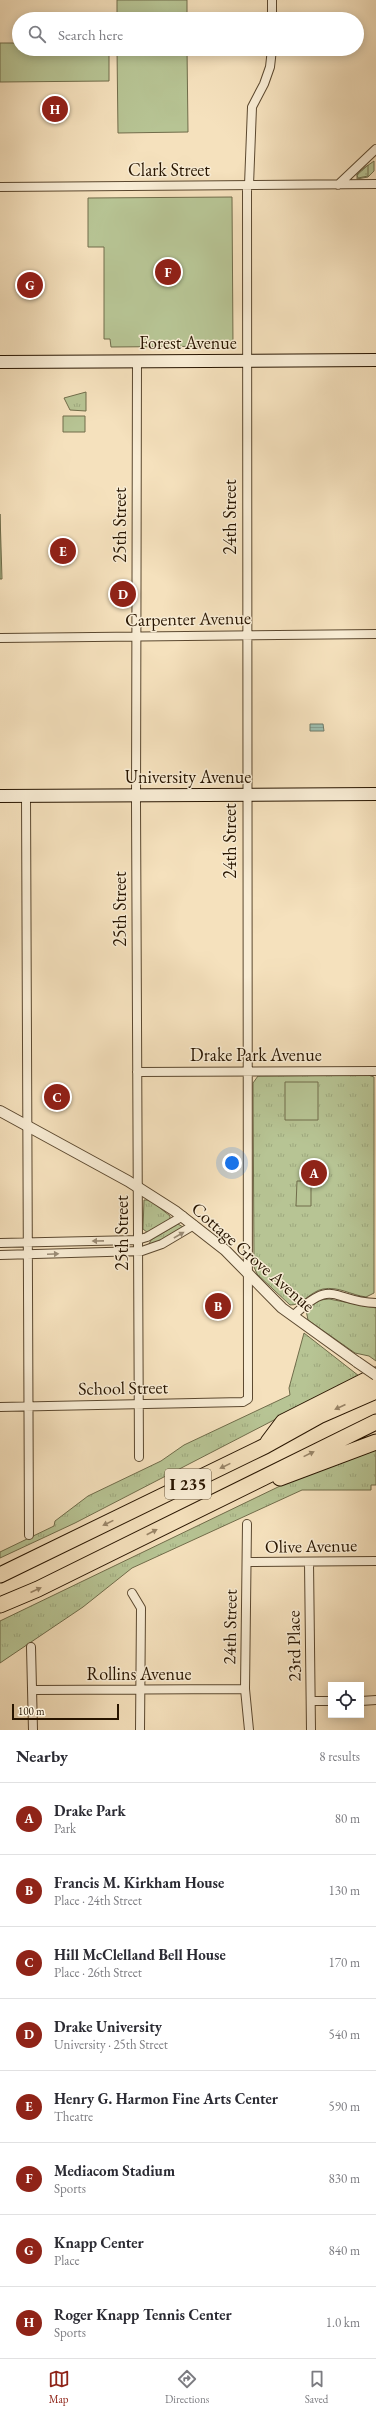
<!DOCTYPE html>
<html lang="en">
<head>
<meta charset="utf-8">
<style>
  :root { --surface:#fff; --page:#f7f7f7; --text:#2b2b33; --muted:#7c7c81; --line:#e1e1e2; --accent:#8f2418 }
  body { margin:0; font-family:"EB Garamond",serif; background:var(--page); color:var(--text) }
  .controls { position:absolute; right:12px; bottom:12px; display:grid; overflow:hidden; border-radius:0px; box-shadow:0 2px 10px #0003 }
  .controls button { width:36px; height:36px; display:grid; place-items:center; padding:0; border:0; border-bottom:1px solid var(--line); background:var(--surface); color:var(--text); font:20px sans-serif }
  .scale { position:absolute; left:12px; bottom:10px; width:107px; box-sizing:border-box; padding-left:4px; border:2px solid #281500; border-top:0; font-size:11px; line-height:14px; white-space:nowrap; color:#281500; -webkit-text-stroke:3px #f8ecd4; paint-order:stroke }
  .you { position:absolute; left:232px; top:1163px; width:14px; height:14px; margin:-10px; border:3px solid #fff; border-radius:50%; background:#1a73e8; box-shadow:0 0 0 6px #1a73e833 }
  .badge { display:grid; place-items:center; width:26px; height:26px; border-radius:50%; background:var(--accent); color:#fff; font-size:13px; font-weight:700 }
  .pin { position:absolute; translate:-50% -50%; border:2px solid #fff; box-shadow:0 1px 4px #0006 }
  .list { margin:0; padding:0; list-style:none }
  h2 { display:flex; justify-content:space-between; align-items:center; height:52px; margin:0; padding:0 16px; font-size:17px }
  h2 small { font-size:13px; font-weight:400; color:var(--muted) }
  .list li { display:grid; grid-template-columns:26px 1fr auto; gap:12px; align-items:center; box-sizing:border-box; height:72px; padding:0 16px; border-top:1px solid var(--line) }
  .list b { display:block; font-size:15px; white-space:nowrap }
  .list p { margin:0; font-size:13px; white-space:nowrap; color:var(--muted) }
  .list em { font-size:13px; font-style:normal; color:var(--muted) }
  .icon { flex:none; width:22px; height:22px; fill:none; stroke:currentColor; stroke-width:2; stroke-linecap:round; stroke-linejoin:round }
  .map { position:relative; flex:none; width:376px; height:1730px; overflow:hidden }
  .search { position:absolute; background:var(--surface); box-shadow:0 2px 10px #0003; left:12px; right:12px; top:12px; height:44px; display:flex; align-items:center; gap:10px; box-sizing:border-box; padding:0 14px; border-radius:22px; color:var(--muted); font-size:15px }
  .sheet { height:628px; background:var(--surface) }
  nav { display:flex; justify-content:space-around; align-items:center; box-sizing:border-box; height:56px; border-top:1px solid var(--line); background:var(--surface); font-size:11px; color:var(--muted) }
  nav a { display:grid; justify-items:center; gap:2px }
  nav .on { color:var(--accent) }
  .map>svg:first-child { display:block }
  .grass { fill:url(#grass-tufts); stroke:#706c4a }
  .garden { fill:url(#garden-dots); stroke:#706c4a }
  .pitch { fill:#b7c494; stroke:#706c4a }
  .water { fill:url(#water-rules); stroke:#6e7a69 }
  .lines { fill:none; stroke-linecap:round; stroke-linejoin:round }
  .minor-casing { stroke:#5b482f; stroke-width:10 }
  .tertiary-casing { stroke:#5b482f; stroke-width:12 }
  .secondary-casing { stroke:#281500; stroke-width:14 }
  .motorway-casing { stroke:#281500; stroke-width:17 }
  .minor { stroke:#f8ecd4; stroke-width:8 }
  .tertiary { stroke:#f8ecd4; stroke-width:10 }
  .secondary { stroke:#f8ecd4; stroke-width:12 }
  .motorway { stroke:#f5e1bd; stroke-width:15 }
  .tertiary-bridge-casing { stroke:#5b482f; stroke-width:12; stroke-linecap:butt }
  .tertiary-bridge { stroke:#f8ecd4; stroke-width:10 }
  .oneway { fill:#9a8b75 }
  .oneway2 { fill:#998568 }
  .labels { text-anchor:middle; stroke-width:3; stroke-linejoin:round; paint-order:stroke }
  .shield { fill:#f8ecd4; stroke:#665640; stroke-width:1 }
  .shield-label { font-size:17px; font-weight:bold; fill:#281500 }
  .street-label { font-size:18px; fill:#281500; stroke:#f8ecd4 }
</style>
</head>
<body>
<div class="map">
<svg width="376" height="1730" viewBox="0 0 376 1730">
  <defs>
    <pattern id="grass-tufts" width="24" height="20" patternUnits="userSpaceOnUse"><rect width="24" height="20" fill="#b7c494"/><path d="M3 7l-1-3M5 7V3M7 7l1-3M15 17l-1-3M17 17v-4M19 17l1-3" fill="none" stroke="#9da87e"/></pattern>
    <pattern id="garden-dots" width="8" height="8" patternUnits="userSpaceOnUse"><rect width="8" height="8" fill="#b7c494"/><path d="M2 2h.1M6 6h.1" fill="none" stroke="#9da87e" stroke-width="1.8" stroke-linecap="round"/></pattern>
    <pattern id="water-rules" width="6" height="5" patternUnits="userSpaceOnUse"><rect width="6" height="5" fill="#9cbeaf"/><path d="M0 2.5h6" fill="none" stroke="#86a295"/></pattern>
  </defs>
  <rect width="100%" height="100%" fill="#f5e1bd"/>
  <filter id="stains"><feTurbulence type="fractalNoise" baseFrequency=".005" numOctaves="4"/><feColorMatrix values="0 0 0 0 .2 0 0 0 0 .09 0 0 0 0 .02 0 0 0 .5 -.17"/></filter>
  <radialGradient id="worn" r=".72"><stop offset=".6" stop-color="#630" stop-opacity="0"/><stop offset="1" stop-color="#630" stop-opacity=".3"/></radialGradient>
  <path class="grass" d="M374 161V171L368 177 357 179V173Z
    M86 392V411L70 410 64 398Z
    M0 514 2 579H0Z
    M368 1075 374 1077V1293L366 1297C351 1295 338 1286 323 1289 311 1291 301 1306 290 1305L257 1274 254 1267 253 1083 258 1076H263Z
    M144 1200H150L170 1216V1219L148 1233 143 1229Z
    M178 1224 183 1227 156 1243 149 1244 151 1240Z
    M329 1299 376 1308V1361L369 1356 355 1353 308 1320 306 1310 320 1300Z
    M304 1333 359 1376 75 1523 0 1558V1552L54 1526 55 1521 88 1496 161 1461 184 1445 290 1395 289 1388Z
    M376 1446V1485H371V1490H302L132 1568 83 1607 0 1663V1621L305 1474Z"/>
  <path class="garden" d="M368 165V176L358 178 357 175Z"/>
  <path class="pitch" d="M117 0H187V19H117Z
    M0 43H19V49H109V81L0 82Z
    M117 49H187L188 132 118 133Z
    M232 197 233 346 111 347 110 339H104V247H88V198Z
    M63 416H85V432H63Z
    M285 1082H318V1120H285Z
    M297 1181H311V1206H296Z"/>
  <path class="water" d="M310 724H323L324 731H310Z"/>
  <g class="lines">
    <g class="minor-casing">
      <path id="minor" d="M272 0V19
        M249 185 252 107 264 84 270 67 272 49
        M338 185 376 149
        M0 187 376 184
        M137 361 136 804 139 1457
        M0 638 376 634
        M26 796 29 1535
        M137 1072 376 1071
        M0 1243 137 1240 147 1237 183 1216
        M0 1255 142 1251 162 1244 194 1225
        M293 1316C334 1276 332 1302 376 1303
        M0 1407 243 1402 248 1399 247 185
        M247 1524 245 1689 249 1730
        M247 1562 376 1561
        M309 1562 311 1730
        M132 1593 141 1608 140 1730
        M31 1647 33 1730
        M32 1690 245 1689
        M311 1701H331
        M361 1701 376 1700"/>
    </g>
    <g class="tertiary-casing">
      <path id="tertiary" d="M0 1111 128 1181 175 1211 225 1250 282 1308 357 1362"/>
    </g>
    <g class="secondary-casing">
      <path id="secondary" d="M0 362 376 360
        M0 796 376 794"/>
    </g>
    <g class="motorway-casing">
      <path id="motorway" d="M268 1442 283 1422 376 1375
        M280 1478 376 1442
        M0 1575 265 1446 319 1416 376 1391
        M0 1605 38 1589 376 1422"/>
    </g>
    <use href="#minor" class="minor"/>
    <use href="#tertiary" class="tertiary"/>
    <use href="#secondary" class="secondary"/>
    <use href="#motorway" class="motorway"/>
    <g class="tertiary-bridge-casing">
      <path id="tertiary-bridge" d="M357 1362 376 1375"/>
    </g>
    <use href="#tertiary-bridge" class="tertiary-bridge"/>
  </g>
  <defs><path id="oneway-solid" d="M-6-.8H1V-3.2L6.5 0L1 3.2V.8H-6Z"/></defs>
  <g class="oneway">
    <use href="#oneway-solid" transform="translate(179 1235) rotate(-30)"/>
    <use href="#oneway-solid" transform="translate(98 1241) rotate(179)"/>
    <use href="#oneway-solid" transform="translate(53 1254) rotate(-2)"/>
  </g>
  <g class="oneway2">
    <use href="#oneway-solid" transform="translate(340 1407) rotate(156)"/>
    <use href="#oneway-solid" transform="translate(309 1454) rotate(-26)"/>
    <use href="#oneway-solid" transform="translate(225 1466) rotate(154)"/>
    <use href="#oneway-solid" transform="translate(108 1523) rotate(154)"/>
    <use href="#oneway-solid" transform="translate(152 1532) rotate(-27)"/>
    <use href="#oneway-solid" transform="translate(36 1590) rotate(-24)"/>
  </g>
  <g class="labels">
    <rect class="shield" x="165" y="1469" width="46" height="30" rx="3"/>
    <g class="shield-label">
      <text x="188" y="1490">I 235</text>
    </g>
    <g class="street-label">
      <text x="169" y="176">Clark Street</text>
      <text x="188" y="349">Forest Avenue</text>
      <text transform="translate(230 517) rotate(-90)" y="6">24th Street</text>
      <text transform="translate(120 525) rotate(-90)" y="6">25th Street</text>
      <text transform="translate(188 619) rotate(-1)" y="6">Carpenter Avenue</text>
      <text x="188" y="783">University Avenue</text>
      <text transform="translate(230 841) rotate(-90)" y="6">24th Street</text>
      <text transform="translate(120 909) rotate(-90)" y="6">25th Street</text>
      <text x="256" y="1061">Drake Park Avenue</text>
      <text transform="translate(122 1233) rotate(-90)" y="6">25th Street</text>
      <text transform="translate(253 1257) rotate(41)" y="6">Cottage Grove Avenue</text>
      <text transform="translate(123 1388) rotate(-1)" y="6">School Street</text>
      <text transform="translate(311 1546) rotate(-1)" y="6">Olive Avenue</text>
      <text transform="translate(230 1627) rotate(-89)" y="6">24th Street</text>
      <text transform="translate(294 1646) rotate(-91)" y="6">23rd Place</text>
      <text x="139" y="1680">Rollins Avenue</text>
    </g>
  </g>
  <rect width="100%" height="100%" filter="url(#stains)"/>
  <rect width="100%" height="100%" fill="url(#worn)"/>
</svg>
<div class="controls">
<button><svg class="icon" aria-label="locate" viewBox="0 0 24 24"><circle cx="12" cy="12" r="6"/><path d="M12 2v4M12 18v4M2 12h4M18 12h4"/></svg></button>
</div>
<div class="scale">100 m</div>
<div class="you"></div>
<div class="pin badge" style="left:314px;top:1173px">A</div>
<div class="pin badge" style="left:218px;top:1306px">B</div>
<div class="pin badge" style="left:57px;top:1097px">C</div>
<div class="pin badge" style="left:123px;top:594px">D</div>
<div class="pin badge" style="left:63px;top:551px">E</div>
<div class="pin badge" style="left:168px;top:272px">F</div>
<div class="pin badge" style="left:30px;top:285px">G</div>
<div class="pin badge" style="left:55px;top:109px">H</div>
<div class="search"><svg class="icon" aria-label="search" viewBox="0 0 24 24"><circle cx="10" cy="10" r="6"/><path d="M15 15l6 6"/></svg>Search here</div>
</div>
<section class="sheet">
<h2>Nearby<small>8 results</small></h2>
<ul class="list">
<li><span class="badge">A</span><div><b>Drake Park</b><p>Park</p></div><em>80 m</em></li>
<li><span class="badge">B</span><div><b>Francis M. Kirkham House</b><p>Place · 24th Street</p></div><em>130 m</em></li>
<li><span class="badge">C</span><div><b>Hill McClelland Bell House</b><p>Place · 26th Street</p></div><em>170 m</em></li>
<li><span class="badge">D</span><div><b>Drake University</b><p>University · 25th Street</p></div><em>540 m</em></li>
<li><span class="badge">E</span><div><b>Henry G. Harmon Fine Arts Center</b><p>Theatre</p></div><em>590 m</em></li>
<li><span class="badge">F</span><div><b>Mediacom Stadium</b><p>Sports</p></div><em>830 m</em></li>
<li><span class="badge">G</span><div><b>Knapp Center</b><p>Place</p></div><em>840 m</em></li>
<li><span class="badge">H</span><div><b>Roger Knapp Tennis Center</b><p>Sports</p></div><em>1.0 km</em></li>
</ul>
</section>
<nav>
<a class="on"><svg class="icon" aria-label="map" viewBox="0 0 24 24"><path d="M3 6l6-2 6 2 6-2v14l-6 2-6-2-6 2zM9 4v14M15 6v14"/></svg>Map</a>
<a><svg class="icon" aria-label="directions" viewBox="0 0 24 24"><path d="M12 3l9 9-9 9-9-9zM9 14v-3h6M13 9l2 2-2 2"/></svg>Directions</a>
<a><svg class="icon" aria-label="saved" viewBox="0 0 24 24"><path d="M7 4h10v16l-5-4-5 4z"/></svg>Saved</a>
</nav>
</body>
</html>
